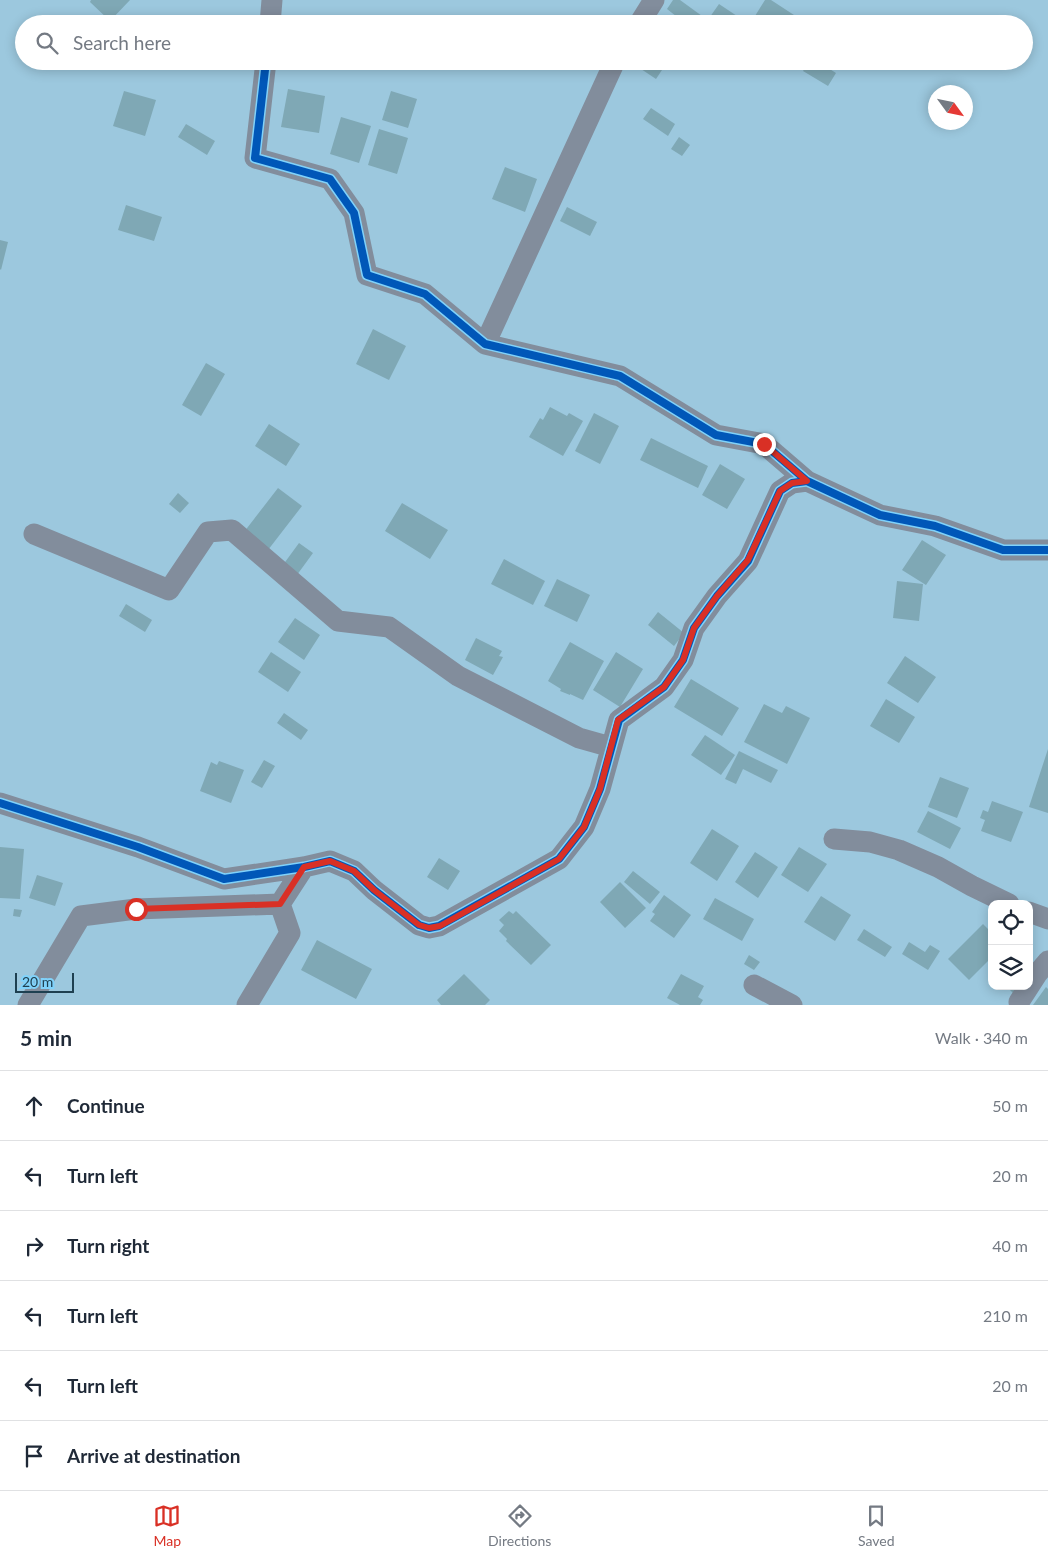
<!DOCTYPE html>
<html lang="en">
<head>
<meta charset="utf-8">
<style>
  :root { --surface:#fff; --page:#f6f6f7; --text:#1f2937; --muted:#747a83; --line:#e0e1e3; --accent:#d93025 }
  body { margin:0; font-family:Lato,sans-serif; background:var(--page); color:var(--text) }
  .controls { position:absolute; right:15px; bottom:15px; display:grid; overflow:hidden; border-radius:10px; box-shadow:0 2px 12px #0003 }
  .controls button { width:45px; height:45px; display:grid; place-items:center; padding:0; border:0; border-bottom:1px solid var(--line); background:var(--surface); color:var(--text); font:25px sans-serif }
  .compass { position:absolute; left:928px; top:85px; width:45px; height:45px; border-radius:50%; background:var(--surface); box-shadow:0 2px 12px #0003; rotate:123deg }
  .scale { position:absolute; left:15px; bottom:12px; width:59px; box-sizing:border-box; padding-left:5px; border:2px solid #1e4051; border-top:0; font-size:14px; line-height:18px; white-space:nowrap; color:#1e4051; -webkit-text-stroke:4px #80d2fa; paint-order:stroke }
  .stop { position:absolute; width:15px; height:15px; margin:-11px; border:4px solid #d93025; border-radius:50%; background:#fff }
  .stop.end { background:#d93025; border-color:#fff; box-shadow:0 1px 5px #0008 }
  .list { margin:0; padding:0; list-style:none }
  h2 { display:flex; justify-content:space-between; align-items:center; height:65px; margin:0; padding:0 20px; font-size:21px }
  h2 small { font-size:16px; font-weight:400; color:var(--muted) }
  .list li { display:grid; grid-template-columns:32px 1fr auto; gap:15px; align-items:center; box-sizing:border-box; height:70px; padding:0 20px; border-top:1px solid var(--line) }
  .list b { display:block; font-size:19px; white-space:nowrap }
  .list em { font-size:16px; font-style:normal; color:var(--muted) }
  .icon { flex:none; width:28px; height:28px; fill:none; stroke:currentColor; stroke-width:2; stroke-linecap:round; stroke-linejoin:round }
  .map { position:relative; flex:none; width:1048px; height:1005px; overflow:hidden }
  .search { position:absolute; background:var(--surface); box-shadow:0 2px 12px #0003; left:15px; right:15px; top:15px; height:55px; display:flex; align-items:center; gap:12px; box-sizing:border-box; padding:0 18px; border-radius:28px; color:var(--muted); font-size:19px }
  .sheet { height:485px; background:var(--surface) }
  nav { display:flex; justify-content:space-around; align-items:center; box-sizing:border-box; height:70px; border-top:1px solid var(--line); background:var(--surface); font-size:14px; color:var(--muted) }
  nav a { display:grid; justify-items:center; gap:2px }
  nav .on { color:var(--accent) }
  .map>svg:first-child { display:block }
  .building { fill:#7fa8b5 }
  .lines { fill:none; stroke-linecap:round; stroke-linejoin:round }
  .minor { stroke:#828d9c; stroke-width:21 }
  .cycleway-casing { stroke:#80d2fa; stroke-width:11 }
  .cycleway { stroke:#0057b8; stroke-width:8 }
  .route { stroke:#d93025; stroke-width:6 }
</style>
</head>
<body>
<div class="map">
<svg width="1048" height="1005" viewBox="0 0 1048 1005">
  <rect width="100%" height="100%" fill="#9cc8de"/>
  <path class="building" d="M91 0H130L110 21 90 2Z
    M673 0H680L702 16 696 24H686L667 9Z
    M765 0H771L794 15 788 24H767L755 16Z
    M719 4 743 20 740 24H705Z
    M629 61H668L656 79Z
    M809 61H817L836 73 828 86 803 71Z
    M288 89 325 96 319 133 281 127Z
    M124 91 156 100 145 136 113 126Z
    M391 91 417 99 408 128 382 120Z
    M651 108 675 124 668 136 643 119Z
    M341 117 371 126 359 163 330 154Z
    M186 124 215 141 207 155 178 137Z
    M379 129 408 138 397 174 368 165Z
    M679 137 690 145 682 156 671 149Z
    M505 167 537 179 525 212 492 199Z
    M126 205 162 217 154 241 118 230Z
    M567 207 597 222 590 236 560 221Z
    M0 240 8 242 1 270 0 269Z
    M373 329 406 346 389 380 356 364Z
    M206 363 225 374 201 416 182 405Z
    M550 407 567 416 569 413 583 421 563 456 529 437 540 418 543 420Z
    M594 413 619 426 600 464 575 451Z
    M269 424 300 444 286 466 255 446Z
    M651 438 708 466 698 488 640 460Z
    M720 464 745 479 727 509 702 495Z
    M278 488 302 506 268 550 244 532Z
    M178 493 189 503 180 513 169 504Z
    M402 503 448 530 430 559 385 531Z
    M922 540 946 555 926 585 902 570Z
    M299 543 313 553 294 579 280 569Z
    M504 559 545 581 533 605 491 584Z
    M557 579 590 595 577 622 544 606Z
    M897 581 923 584 919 621 893 618Z
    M126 604 152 620 145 632 119 616Z
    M658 612 684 633 674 646 648 625Z
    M295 618 320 635 304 660 278 642Z
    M476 638 502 651 499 656 503 657 493 675 465 660Z
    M570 642 604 661 583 700 570 694V695L560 691 561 689 548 681Z
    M271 652 301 672 288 692 258 672Z
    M616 652 643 669 620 707 593 690Z
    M905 656 936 677 918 703 887 683Z
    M691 679 739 708 722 736 674 707Z
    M886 699 915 717 899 743 870 726Z
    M764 704 782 713 786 706 810 718 787 764 744 742Z
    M284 713 308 730 301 740 277 723Z
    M705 735 735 755 721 775 691 755Z
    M1048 749V813L1029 807Z
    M739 751 778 770 771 783 743 769 736 784 725 779Z
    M264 760 275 766 262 788 251 782Z
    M219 761 244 770 231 803 200 791 211 762 217 765Z
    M940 777 969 788 957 818 928 807Z
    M992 801 1023 812 1011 842 981 831 985 820 980 818 983 810 988 812Z
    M928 811 961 828 950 849 917 832Z
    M712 829 739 846 717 881 690 863Z
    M0 847 24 849 20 899 0 898Z
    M799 847 827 864 808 892 781 875Z
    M755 852 778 867 758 898 735 882Z
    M439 858 460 871 448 890 427 877Z
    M633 871 660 892 650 904 624 882Z
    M37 875 63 883 55 906 29 898Z
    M620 882 646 908 625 928 600 902Z
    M664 895 691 915 674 938 650 921 655 914 652 912Z
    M821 896 851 915 835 941 804 922Z
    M715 898 754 919 742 941 703 919Z
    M14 909 22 910 20 917 13 916Z
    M509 911 513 914 516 911 551 945 531 965 506 941 507 939 499 931 504 925 499 920Z
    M983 924 992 933V957L969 980 948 959Z
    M864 929 892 947 885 957 857 940Z
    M317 940 372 969 356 999 301 970Z
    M909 942 925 952 930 945 940 951 928 970 902 954Z
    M749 955 760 962 754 970 744 964Z
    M464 974 490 1000 485 1005H441L437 1000Z
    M681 974 704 986 698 997 703 1000 700 1005H680L667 998Z
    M1006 986H1023L1015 995Z
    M1046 987 1048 989V1005H1033Z"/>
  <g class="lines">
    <path class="minor" d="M270 24 272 0
      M639 24 654 0
      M266 61 255 158 330 179 354 213 367 275 425 294 485 344 620 376 716 435 764 444 807 481
      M485 344 615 61
      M34 534 169 590 208 532 232 530 338 621 389 627 458 676 579 738 611 747
      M0 803 138 847 224 879 304 867 330 861 354 871 374 890 419 925 429 928 439 926 559 859 584 827 600 789 619 720 664 687 683 660 694 628 717 596 748 561 780 491 792 483 807 481 880 515 935 526 1003 550H1048
      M834 839 870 842 899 850 938 867 972 886 1009 904
      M1029 912 1048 919
      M754 985 792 1005
      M1019 1002 1037 974 1048 961
      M28 1005 81 916 136 909 280 904 304 867
      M247 1005 290 933 280 904"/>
    <g class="cycleway-casing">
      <path id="cycleway" d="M266 61 255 158 330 179 354 213 367 275 425 294 485 344 620 376 716 435 764 444 807 481
        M0 803 138 847 224 879 304 867 330 861 354 871 374 890 419 925 429 928 439 926 559 859 584 827 600 789 619 720 664 687 683 660 694 628 717 596 748 561 780 491 792 483 807 481 880 515 935 526 1003 550H1048"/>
    </g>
    <use href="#cycleway" class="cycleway"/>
  </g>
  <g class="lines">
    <path class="route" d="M136 909 280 904 304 867 330 861 354 871 374 890 419 925 429 928 440 926 559 859 584 827 600 789 618 720 664 687 683 660 694 628 717 596 748 560 780 491 792 483 807 481 764 444"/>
  </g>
</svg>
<div class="controls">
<button><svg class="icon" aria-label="locate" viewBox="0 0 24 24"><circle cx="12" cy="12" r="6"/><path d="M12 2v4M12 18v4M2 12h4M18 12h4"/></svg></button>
<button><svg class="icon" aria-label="layers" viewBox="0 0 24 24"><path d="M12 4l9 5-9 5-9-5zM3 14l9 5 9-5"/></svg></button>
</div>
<svg class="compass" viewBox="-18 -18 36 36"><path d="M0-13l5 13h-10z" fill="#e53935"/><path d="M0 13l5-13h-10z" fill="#747a83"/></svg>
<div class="scale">20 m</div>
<div class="stop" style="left:136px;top:909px"></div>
<div class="stop end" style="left:764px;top:444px"></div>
<div class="search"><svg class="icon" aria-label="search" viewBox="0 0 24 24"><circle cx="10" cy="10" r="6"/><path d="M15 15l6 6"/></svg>Search here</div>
</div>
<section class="sheet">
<h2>5 min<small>Walk · 340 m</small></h2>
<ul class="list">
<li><svg class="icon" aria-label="ahead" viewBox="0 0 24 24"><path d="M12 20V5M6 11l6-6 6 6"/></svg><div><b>Continue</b></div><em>50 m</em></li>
<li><svg class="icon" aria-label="left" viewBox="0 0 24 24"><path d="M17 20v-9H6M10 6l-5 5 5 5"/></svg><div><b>Turn left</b></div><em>20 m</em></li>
<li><svg class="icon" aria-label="right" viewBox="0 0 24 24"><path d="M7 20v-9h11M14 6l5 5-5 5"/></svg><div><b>Turn right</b></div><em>40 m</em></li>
<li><svg class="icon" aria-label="left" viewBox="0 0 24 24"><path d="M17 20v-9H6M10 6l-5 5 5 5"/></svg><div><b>Turn left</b></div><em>210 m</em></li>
<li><svg class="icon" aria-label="left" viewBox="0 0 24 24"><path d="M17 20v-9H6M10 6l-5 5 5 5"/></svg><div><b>Turn left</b></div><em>20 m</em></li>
<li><svg class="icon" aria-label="arrive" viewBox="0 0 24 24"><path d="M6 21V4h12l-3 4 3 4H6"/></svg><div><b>Arrive at destination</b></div></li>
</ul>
</section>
<nav>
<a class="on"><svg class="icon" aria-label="map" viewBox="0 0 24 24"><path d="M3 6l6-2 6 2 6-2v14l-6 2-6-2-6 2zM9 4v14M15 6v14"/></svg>Map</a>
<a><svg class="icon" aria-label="directions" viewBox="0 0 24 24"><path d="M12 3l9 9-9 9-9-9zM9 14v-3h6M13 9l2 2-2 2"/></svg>Directions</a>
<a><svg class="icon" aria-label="saved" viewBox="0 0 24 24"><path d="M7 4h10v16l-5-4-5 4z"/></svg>Saved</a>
</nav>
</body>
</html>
